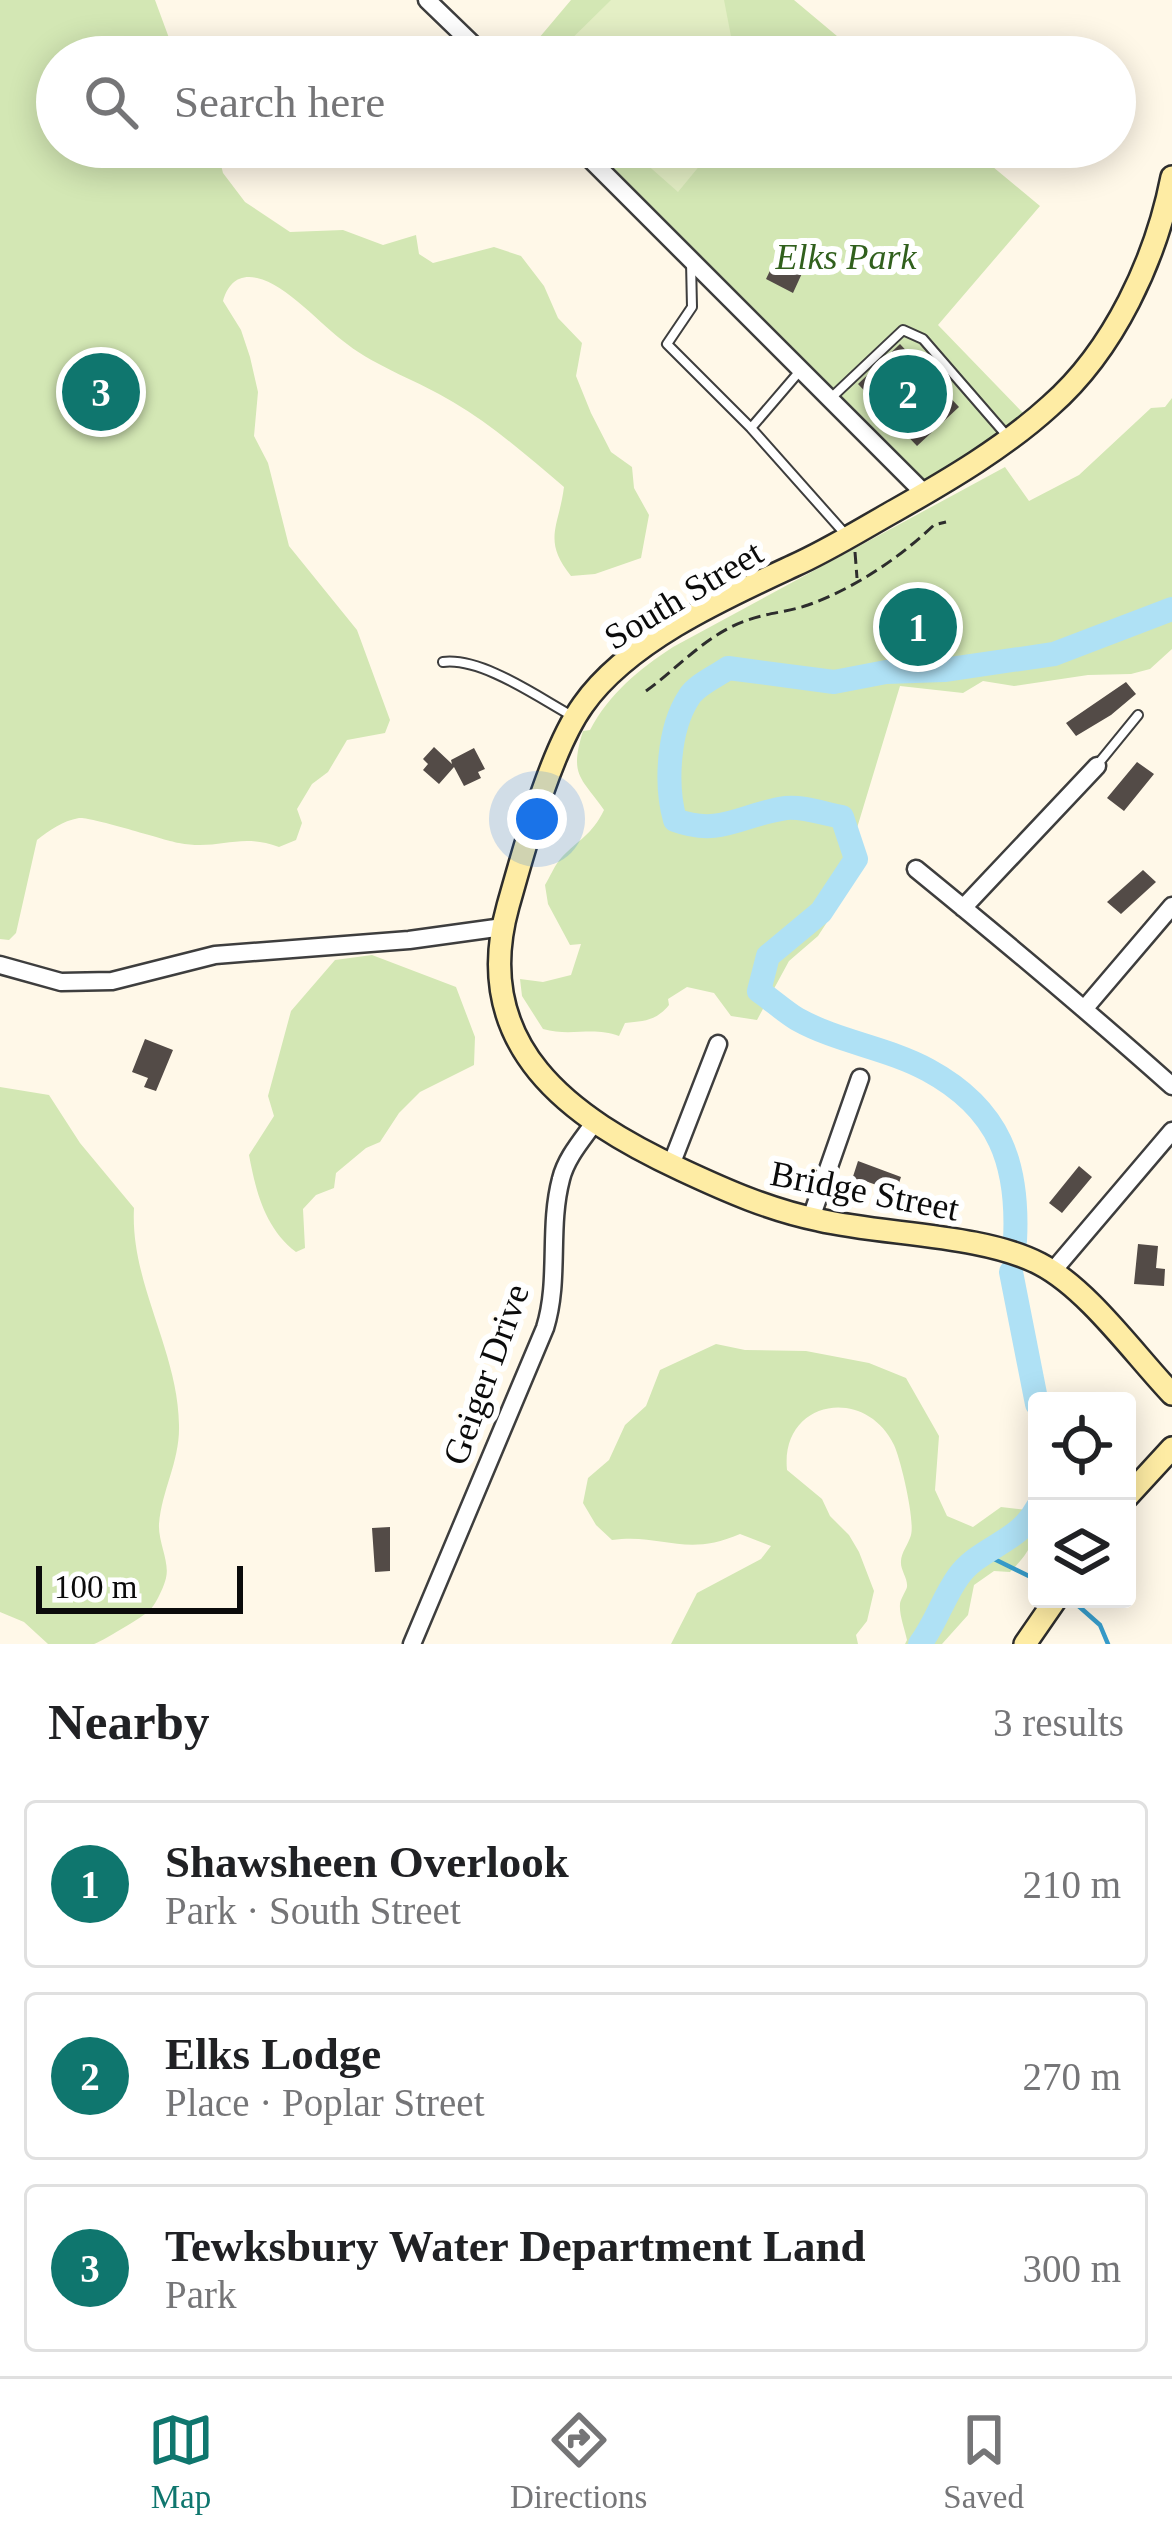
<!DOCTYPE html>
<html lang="en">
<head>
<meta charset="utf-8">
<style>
  :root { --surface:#fff; --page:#f6f6f6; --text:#202124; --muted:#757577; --line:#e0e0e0; --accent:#0f766e }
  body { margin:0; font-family:Georgia,serif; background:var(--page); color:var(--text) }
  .controls { position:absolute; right:36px; bottom:36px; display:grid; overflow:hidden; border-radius:12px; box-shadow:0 6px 30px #0003 }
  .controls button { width:108px; height:108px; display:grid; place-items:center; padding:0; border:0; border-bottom:3px solid var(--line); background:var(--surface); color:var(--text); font:60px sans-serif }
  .scale { position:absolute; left:36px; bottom:30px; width:207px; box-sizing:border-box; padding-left:12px; border:6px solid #0b0b0b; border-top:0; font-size:33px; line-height:42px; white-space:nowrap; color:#0b0b0b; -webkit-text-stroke:9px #fff; paint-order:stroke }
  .you { position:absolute; left:537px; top:819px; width:42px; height:42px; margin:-30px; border:9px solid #fff; border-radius:50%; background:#1a73e8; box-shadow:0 0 0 18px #1a73e833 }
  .badge { display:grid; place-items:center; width:78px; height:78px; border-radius:50%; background:var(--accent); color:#fff; font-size:39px; font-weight:700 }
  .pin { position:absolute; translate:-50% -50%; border:6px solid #fff; box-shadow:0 3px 12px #0006 }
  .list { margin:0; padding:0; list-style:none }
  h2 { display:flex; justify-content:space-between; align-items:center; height:156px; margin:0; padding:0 48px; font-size:51px }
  h2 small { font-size:39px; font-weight:400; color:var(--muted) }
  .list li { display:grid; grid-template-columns:78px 1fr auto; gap:36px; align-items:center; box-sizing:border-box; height:168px; margin:0 24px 24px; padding:0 24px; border:3px solid var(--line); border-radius:12px }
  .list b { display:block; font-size:45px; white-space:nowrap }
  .list p { margin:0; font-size:39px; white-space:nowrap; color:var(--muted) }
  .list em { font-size:39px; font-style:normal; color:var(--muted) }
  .icon { flex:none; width:66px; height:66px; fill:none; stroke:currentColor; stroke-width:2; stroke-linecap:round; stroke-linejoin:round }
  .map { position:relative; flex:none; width:1172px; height:1644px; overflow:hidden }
  .search { position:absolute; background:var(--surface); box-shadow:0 6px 30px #0003; left:36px; right:36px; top:36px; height:132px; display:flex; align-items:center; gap:30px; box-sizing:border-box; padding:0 42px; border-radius:66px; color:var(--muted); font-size:45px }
  .sheet { height:732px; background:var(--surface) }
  nav { display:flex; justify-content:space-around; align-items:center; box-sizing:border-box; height:168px; border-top:3px solid var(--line); background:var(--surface); font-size:33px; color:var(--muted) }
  nav a { display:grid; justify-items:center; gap:6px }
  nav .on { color:var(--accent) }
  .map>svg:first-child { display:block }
  .green { fill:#d3e7b4 }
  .pitch { fill:#e4efc5 }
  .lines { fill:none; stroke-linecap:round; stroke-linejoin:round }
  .stream { stroke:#379cca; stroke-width:4.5 }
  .river { stroke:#afe1f5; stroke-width:24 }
  .building { fill:#534b47 }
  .lane-casing { stroke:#3e3e3e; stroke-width:12 }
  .street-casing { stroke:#3e3e3e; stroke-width:21 }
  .secondary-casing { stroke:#2d2d2d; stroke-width:26 }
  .path { stroke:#2d2d2d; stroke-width:3; stroke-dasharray:12 6; stroke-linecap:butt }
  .lane { stroke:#fff; stroke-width:8 }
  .street { stroke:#fff; stroke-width:16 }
  .secondary { stroke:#feeca4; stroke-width:21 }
  .labels { text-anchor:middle; stroke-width:12; stroke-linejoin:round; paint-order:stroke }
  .park-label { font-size:36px; font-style:italic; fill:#31601d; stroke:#fff }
  .street-label { font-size:36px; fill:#0b0b0b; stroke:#fff }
</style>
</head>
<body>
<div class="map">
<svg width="1172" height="1644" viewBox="0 0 1172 1644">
  <rect width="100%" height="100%" fill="#fff8e8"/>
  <path class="green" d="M0 0H155L176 57H57V147H209L218 153 223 173 245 202 290 232 343 230 383 245 416 235 419 254 433 263 494 247 521 256 544 286 558 318 582 343 576 376 591 413 611 452 632 467 634 488 649 515 641 558 595 574 571 576C542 540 559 527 564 487 528 457 494 426 453 402 419 381 378 368 347 344 322 326 286 284 257 278 238 274 228 284 223 301L241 330 250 357 258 392 254 436 268 463 289 546 357 630 390 720 385 733 347 740 328 772 312 784 297 809 302 823 296 840 279 847C239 832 219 851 179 843 160 839 89 816 79 818 62 821 50 830 37 840L16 933 9 940 0 939Z
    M571 0H794L862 57H523Z
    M586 147H969L1040 206 938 325 1027 417 926 483 844 400 837 406Z
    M1172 398V649L1150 669 1131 674 1088 675 1014 686 983 681 963 693 900 686 857 828 854 881 818 936 789 961 757 1020 731 1016 714 993 687 987 668 999 669 1005C656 1021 644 1021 625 1023L619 1036C593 1026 571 1037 543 1029L522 996 520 979 543 982 571 975 581 944 570 945 548 904 545 885C550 877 555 864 562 857 578 840 592 835 604 810 581 777 569 776 583 731L590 730C609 694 639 669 673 647L1005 467 1029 501 1079 475 1151 408 1165 407Z
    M372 955 456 987 475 1037 474 1065 420 1092 399 1113 380 1142 366 1148 336 1173 334 1188 316 1195 303 1209 305 1248 296 1252C265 1228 256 1192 249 1155L274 1116 268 1096 291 1011 335 960Z
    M0 1087 49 1095 80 1143 134 1208C130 1283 178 1350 179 1425 180 1461 162 1489 159 1524 158 1542 170 1562 166 1578 164 1587 155 1606 149 1611 144 1616 99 1643 94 1644 79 1644 63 1644 48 1644L24 1622 0 1612Z
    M716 1344 745 1350 806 1351 869 1363 906 1378 939 1436 935 1490 947 1516 973 1527 1001 1507 1037 1511C1037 1539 1030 1552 1010 1572L994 1571 974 1585 968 1615 942 1644H905L907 1640C905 1630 899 1615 900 1604 900 1600 906 1591 907 1587 908 1578 900 1570 901 1561 901 1553 909 1543 911 1535 915 1520 901 1460 894 1445 865 1385 780 1400 787 1470L822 1499 830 1516 849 1535 859 1552 874 1591 867 1621 856 1635 858 1644H671L697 1593 761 1559 771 1546 740 1534C685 1558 662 1533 612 1540L596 1525 583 1503 588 1478 609 1460 625 1425 646 1406 660 1370Z"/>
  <path class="pitch" d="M611 0H724L735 57H553Z
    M627 147H715L678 192Z"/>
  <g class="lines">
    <path class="stream" d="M986 1555 1037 1580
      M1074 1602 1100 1625 1108 1644"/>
    <path class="river" d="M1015 1241C1019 1164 1000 1109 928 1070 888 1048 838 1042 797 1019 784 1011 772 1000 759 991L768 956 821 912 856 859 842 817C825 814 802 806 786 808 742 814 721 837 675 820 665 785 668 729 689 697 696 685 717 676 728 668L834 682 886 672 944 670 1054 654 1172 609
      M1011 1272 1037 1404
      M920 1644C936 1623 943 1598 958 1577 979 1547 1019 1543 1037 1508"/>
  </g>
  <path class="building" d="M777 256 804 269 793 293 766 279Z
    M900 344 959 407 917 446 858 384Z
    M1126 682 1136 694 1111 715 1076 736 1066 723Z
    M434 747 452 764 451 760 474 748 485 769 478 772 481 778 464 786 454 767 439 784 423 770 428 764 423 759Z
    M1137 762 1154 774 1124 811 1107 798Z
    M1143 870 1156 882 1121 914 1107 902Z
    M145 1039 173 1050 156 1091 144 1087 148 1078 132 1072Z
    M858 1161 901 1177 896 1192 868 1182 863 1197 848 1192Z
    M1079 1166 1092 1177 1062 1213 1049 1203Z
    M1138 1244 1158 1246 1156 1268 1165 1269 1164 1286 1134 1284Z
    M390 1527V1571L375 1572 372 1528Z"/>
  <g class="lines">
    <g class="lane-casing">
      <path id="lane" d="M691 262 692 307 667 344 751 428
        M799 372 751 428 847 536
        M832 397 903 330 923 339 1008 437
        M443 662C482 657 539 698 574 717
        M1098 764 1138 715"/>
    </g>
    <g class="street-casing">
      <path id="street" d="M427 0 486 57
        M578 147 925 494
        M916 869C1003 940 1089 1012 1172 1086
        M963 908 1097 766
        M0 965 61 982 112 981 215 955 409 940 503 927
        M1085 1008 1172 906
        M671 1165 718 1044
        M811 1218 860 1078
        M1052 1272 1172 1131
        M412 1644 545 1328C560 1280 548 1228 561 1179 566 1158 582 1140 594 1123"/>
    </g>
    <g class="secondary-casing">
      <path id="secondary" d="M1172 177C1156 259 1114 350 1050 406 1005 447 949 480 896 510 862 529 829 550 793 566 724 598 628 641 583 705 550 751 524 850 508 906 469 1046 570 1118 682 1170 727 1191 770 1210 819 1220 884 1235 983 1234 1040 1264 1088 1289 1134 1354 1172 1394
        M1127 1497 1172 1448
        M1025 1644 1056 1599"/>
    </g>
    <path class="path" d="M855 552 857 578
      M646 691C678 668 706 635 745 621 766 613 788 612 808 605 855 588 898 559 934 525L946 522"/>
    <use href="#lane" class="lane"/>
    <use href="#street" class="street"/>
    <use href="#secondary" class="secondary"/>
  </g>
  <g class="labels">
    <g class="park-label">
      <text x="846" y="269">Elks Park</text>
    </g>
    <g class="street-label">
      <text transform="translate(683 594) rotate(-31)" y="13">South Street</text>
      <text transform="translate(865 1190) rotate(11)" y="13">Bridge Street</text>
      <text transform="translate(485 1374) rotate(-70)" y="13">Geiger Drive</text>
    </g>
  </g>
</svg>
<div class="controls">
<button><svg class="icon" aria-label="locate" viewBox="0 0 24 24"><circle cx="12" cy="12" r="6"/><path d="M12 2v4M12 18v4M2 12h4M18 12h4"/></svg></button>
<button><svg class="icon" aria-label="layers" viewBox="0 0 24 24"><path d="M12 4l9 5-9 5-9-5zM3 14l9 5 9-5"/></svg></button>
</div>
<div class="scale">100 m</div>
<div class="you"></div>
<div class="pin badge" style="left:918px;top:627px">1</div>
<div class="pin badge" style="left:908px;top:394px">2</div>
<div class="pin badge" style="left:101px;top:392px">3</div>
<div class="search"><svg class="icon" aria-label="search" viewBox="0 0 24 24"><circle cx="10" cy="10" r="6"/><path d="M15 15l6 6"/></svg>Search here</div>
</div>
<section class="sheet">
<h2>Nearby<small>3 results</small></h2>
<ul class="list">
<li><span class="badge">1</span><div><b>Shawsheen Overlook</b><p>Park · South Street</p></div><em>210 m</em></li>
<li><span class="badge">2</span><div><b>Elks Lodge</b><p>Place · Poplar Street</p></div><em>270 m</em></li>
<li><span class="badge">3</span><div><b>Tewksbury Water Department Land</b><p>Park</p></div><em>300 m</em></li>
</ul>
</section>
<nav>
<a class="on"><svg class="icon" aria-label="map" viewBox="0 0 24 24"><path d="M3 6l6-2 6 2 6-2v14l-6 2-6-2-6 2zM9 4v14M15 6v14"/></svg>Map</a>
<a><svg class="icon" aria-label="directions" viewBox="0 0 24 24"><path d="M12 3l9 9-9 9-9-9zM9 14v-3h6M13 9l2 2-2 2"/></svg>Directions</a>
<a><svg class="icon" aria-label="saved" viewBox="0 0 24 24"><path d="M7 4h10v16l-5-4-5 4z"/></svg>Saved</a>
</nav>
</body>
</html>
